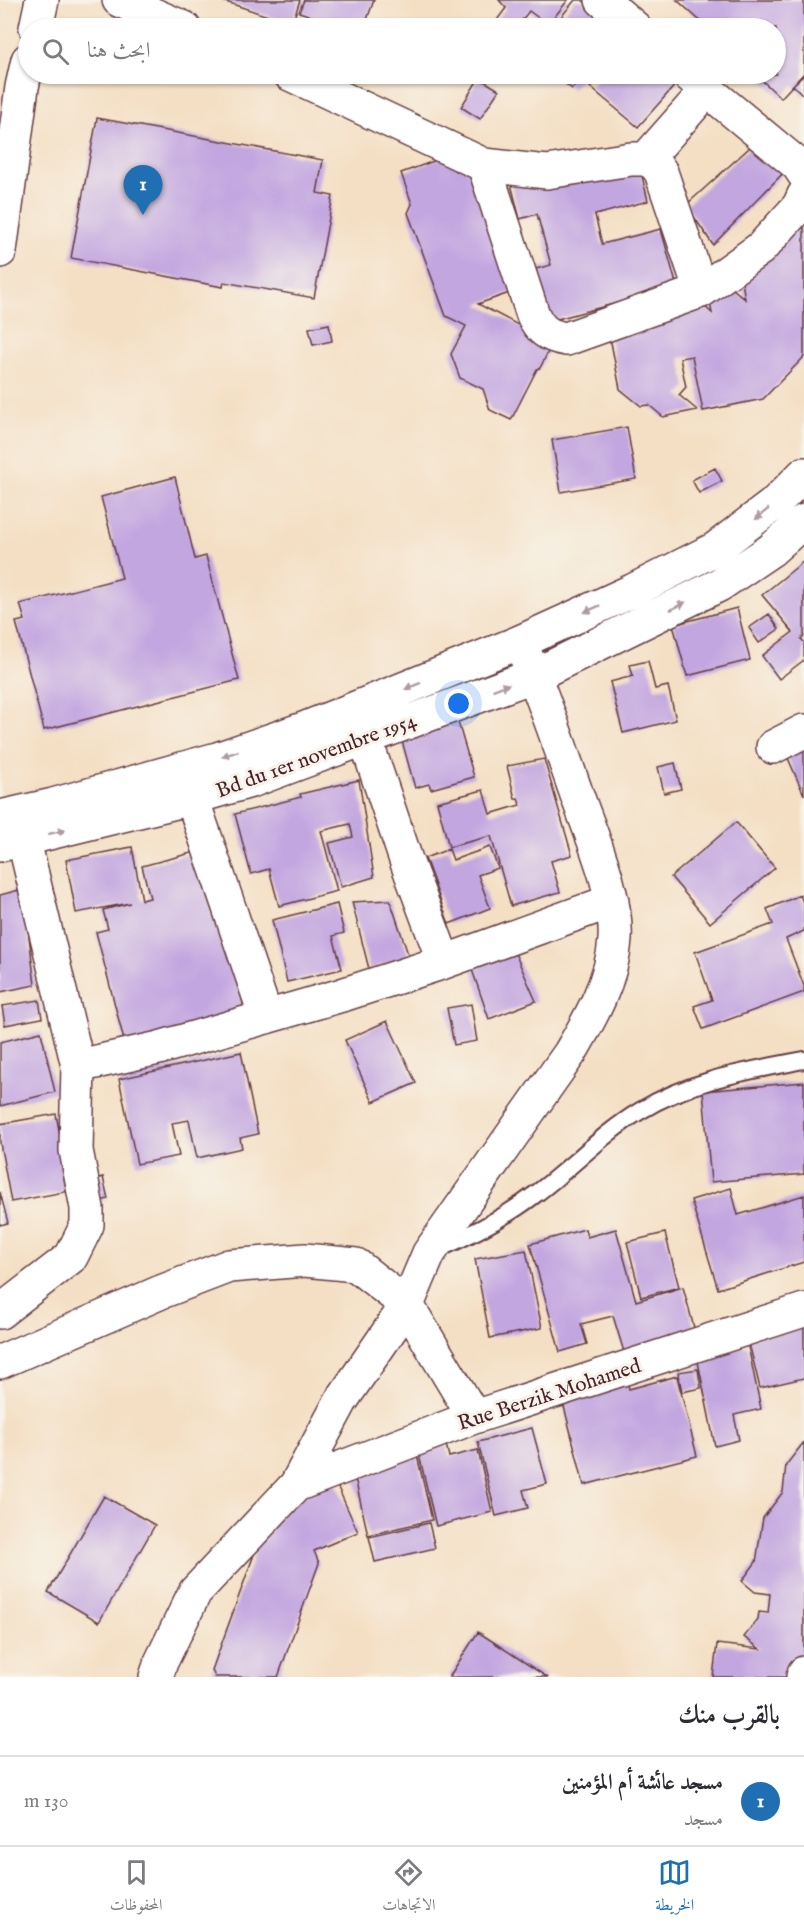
<!DOCTYPE html>
<html lang="ar">
<head>
<meta charset="utf-8">
<style>
  :root { --surface:#fff; --page:#f2f2f3; --text:#2b2b33; --muted:#7c7c81; --line:#e1e1e2; --accent:#1f6fb2 }
  body { margin:0; font-family:"IM FELL English",Amiri,serif; background:var(--page); color:var(--text); direction:rtl }
  .you { position:absolute; left:459px; top:704px; width:21px; height:21px; margin:-15px; border:4px solid #fff; border-radius:50%; background:#1a73e8; box-shadow:0 0 0 9px #1a73e833 }
  .badge { display:grid; place-items:center; width:39px; height:39px; border-radius:50%; background:var(--accent); color:#fff; font-size:20px; font-weight:700 }
  .pin { position:absolute; translate:-50% -50px; filter:drop-shadow(0 2px 3px #0008) }
  .pin::after { content:''; position:absolute; top:32px; width:21px; height:18px; background:inherit; clip-path:polygon(0 0,100% 0,50% 100%) }
  .list { margin:0; padding:0; list-style:none }
  h2 { display:flex; justify-content:space-between; align-items:center; height:78px; margin:0; padding:0 24px; font-size:26px }
  h2 small { font-size:20px; font-weight:400; color:var(--muted) }
  .list li { display:grid; grid-template-columns:39px 1fr auto; gap:18px; align-items:center; box-sizing:border-box; height:90px; padding:0 24px; border-top:2px solid var(--line) }
  .list b { display:block; font-size:22px; white-space:nowrap }
  .list p { margin:0; font-size:20px; white-space:nowrap; color:var(--muted) }
  .list em { font-size:20px; font-style:normal; color:var(--muted) }
  .icon { flex:none; width:33px; height:33px; fill:none; stroke:currentColor; stroke-width:2; stroke-linecap:round; stroke-linejoin:round }
  .map { position:relative; flex:none; width:804px; height:1677px; overflow:hidden; direction:ltr }
  .search { position:absolute; background:var(--surface); box-shadow:0 2px 4px #0004; left:18px; right:18px; top:18px; height:66px; display:flex; align-items:center; gap:15px; box-sizing:border-box; padding:0 21px; border-radius:33px; color:var(--muted); font-size:22px }
  .sheet { height:168px; background:var(--surface) }
  nav { display:flex; justify-content:space-around; align-items:center; box-sizing:border-box; height:84px; border-top:2px solid var(--line); background:var(--surface); font-size:16px; color:var(--muted) }
  nav a { display:grid; justify-items:center; gap:3px }
  nav .on { color:var(--accent) }
  .map>svg:first-child { display:block }
  .building { fill:#c2a6e0 }
  .lines { fill:none; stroke-linecap:round; stroke-linejoin:round }
  .service-casing { stroke:#643c42; stroke-width:20 }
  .minor-casing { stroke:#643c42; stroke-width:36 }
  .tertiary-casing { stroke:#643c42; stroke-width:36 }
  .service { stroke:#fff; stroke-width:16 }
  .minor { stroke:#fff; stroke-width:33 }
  .tertiary { stroke:#fff; stroke-width:33 }
  .oneway { fill:#ae9aa0 }
  .labels { text-anchor:middle; stroke-width:6; stroke-linejoin:round; paint-order:stroke }
  .street-label { font-size:21px; fill:#4a1f2b; stroke:#f7f3e8 }
</style>
</head>
<body>
<div class="map">
<svg width="804" height="1677" viewBox="0 0 804 1677">
  <rect width="100%" height="100%" fill="#f7f3e8"/>
  <filter id="ink" filterUnits="userSpaceOnUse"><feTurbulence type="fractalNoise" baseFrequency=".0167" numOctaves="2"/><feDisplacementMap in="SourceGraphic" scale="12" xChannelSelector="R" yChannelSelector="G"/><feConvolveMatrix kernelMatrix="1 2 1 2 8 2 1 2 1" color-interpolation-filters="sRGB"/></filter>
  <filter id="wash" filterUnits="userSpaceOnUse"><feTurbulence type="fractalNoise" baseFrequency=".008" numOctaves="4" result="noise"/><feDisplacementMap in="SourceGraphic" scale="24" xChannelSelector="R" yChannelSelector="G"/><feGaussianBlur stdDeviation="1.35" result="paint"/><feColorMatrix in="noise" values="0 0 0 0 0 0 0 0 0 0 0 0 0 0 0 0 0 1.4 0 .05"/><feComposite in="paint" operator="in"/></filter>
  <g filter="url(#wash)">
    <rect width="100%" height="100%" fill="#f4dfc4"/>
    <g id="blocks">
      <path class="building" d="M220 0H300L292 24Z
        M304 0H374L364 28H349L299 12Z
        M499 0H568L548 25 529 11 516 28H508L497 20 506 8Z
        M575 0H582L617 28H552Z
        M677 0H804V73L781 98 755 74H776V28H708Z
        M553 74H585L572 89Z
        M602 74H666L677 83 638 127 590 87Z
        M804 75V96L793 85Z
        M479 78 499 90 480 119 461 107Z
        M97 118 323 160 317 193 333 196 314 298 224 282 223 287 71 258Z
        M759 139 790 166 713 245 686 205Z
        M453 154 477 176 518 290 478 304 545 339 549 350 540 368 537 369 511 420 490 410 483 389 460 378 451 354 466 326 446 316 408 213 412 204 401 173Z
        M639 163 648 201 595 215 602 244 661 229 677 287 546 322 532 270 551 265 537 214 520 219 511 184Z
        M804 211V357L763 399 703 411 692 356 680 358 686 387 679 395 697 410 663 417 649 405 641 406 620 389 609 332 673 319 670 307 698 301 712 313 708 293 732 288 745 299 742 282Z
        M329 324 332 341 313 345 309 328Z
        M627 427 636 479 561 492 552 440Z
        M715 468 722 481 699 493 692 480Z
        M175 477 195 559 206 556 239 680 44 730 16 622 25 620 20 604 122 578 101 497Z
        M804 561V636L801 639 804 642V660L779 679 762 656 793 632 762 595Z
        M737 608 750 660 687 676 673 625Z
        M769 614 779 629 759 643 749 628Z
        M648 661 655 689 668 686 676 720 623 733 610 682 633 676 630 665Z
        M456 715 474 777 431 789 429 784 415 788 399 730Z
        M804 740V795L784 749Z
        M544 759 572 855 551 861 560 892 511 906 491 836 449 847 437 802 483 790 490 814 520 805 518 798 515 799 507 766Z
        M675 763 681 789 664 793 658 767Z
        M359 780 374 877 341 887 329 843 353 837 350 824 321 831 337 891 279 906 269 869 251 874 235 814 301 797 300 794Z
        M736 822 775 868 710 923 671 877Z
        M132 847 142 900 150 898 142 866 199 851 253 996 242 999 246 1017 126 1048 96 932 108 929 103 910 130 903 76 913 66 860Z
        M490 847 498 868 478 875 490 908 449 924 425 858 449 849 453 860Z
        M23 889 35 985 0 992V895Z
        M800 895 804 905V931L786 939 804 986V992L703 1029 694 1006 712 1000 695 952 773 924 767 909Z
        M390 900 409 957 369 969 352 902Z
        M337 904 344 933 333 936 342 969 287 982 272 920Z
        M511 944 536 1001 489 1019 468 958Z
        M39 1000 42 1018 5 1025 2 1006Z
        M471 1004 477 1041 454 1045 447 1008Z
        M387 1021 416 1083 373 1102 345 1040Z
        M41 1032 55 1092 0 1106V1042Z
        M241 1052 258 1134 240 1138 242 1148 197 1158 189 1120 172 1123 179 1156 137 1164 119 1079Z
        M804 1082V1174L711 1182 703 1091Z
        M56 1114 70 1191 11 1202 0 1143V1124Z
        M103 1177 108 1199 79 1207 73 1184Z
        M731 1188 738 1215 804 1195V1262L718 1289 691 1200Z
        M0 1192 8 1223 0 1225Z
        M585 1229 587 1237 616 1229 636 1301 683 1287 696 1335 625 1355 613 1316 581 1324 587 1344 560 1352 530 1244Z
        M665 1233 679 1287 641 1297 627 1242Z
        M526 1250 542 1328 490 1338 475 1259Z
        M804 1326V1378L760 1388 748 1339Z
        M748 1346 761 1409 734 1415 739 1440 715 1446 697 1357Z
        M623 1366 629 1389 677 1376 697 1456 584 1485 558 1383Z
        M698 1369 701 1388 682 1392 678 1372Z
        M532 1428 547 1484 523 1490 528 1508 496 1516 478 1442Z
        M444 1436 449 1457 478 1450 492 1512 436 1526 416 1442Z
        M414 1442 432 1520 368 1535 350 1456Z
        M804 1442V1677H713L717 1644 760 1649 744 1637 758 1619 759 1612 768 1613 770 1594 755 1592 742 1581 756 1562 763 1518 783 1492 786 1465Z
        M335 1481 358 1532 314 1551 319 1563 278 1677H215L212 1670 264 1527 290 1501Z
        M104 1496 155 1525 99 1622 48 1592Z
        M429 1523 435 1548 375 1562 369 1537Z
        M478 1632 547 1677H449Z"/>
    </g>
  </g>
  <g filter="url(#ink)">
    <use href="#blocks" fill-opacity="0" stroke="#643c42" stroke-width="1.5"/>
    <g class="lines">
      <g class="service-casing">
        <path id="service" d="M438 1249C473 1234 506 1217 537 1193 572 1167 602 1134 640 1111 690 1080 747 1071 804 1060"/>
      </g>
      <g class="minor-casing">
        <path id="minor" d="M119 0 184 28
          M602 0 635 28
          M36 28 42 0
          M290 74 484 165 547 172 631 159H646L655 164 661 172 701 291
          M688 74 798 165 804 174
          M646 159 707 90
          M484 165 533 315C540 330 548 336 566 339L701 291 761 248 799 206 804 195
          M0 251 22 87 28 60
          M773 747 804 731
          M192 798 266 1017
          M444 962 612 901
          M78 1066 159 1048 266 1017 342 995 444 962 406 860 365 738
          M0 1312 71 1257 87 1225V1208L76 1150 78 1066 24 841
          M0 1362 161 1292 229 1266 305 1260 356 1265 407 1305 474 1417
          M296 1485 474 1417 804 1310
          M156 1677 161 1662 195 1592 296 1485 341 1401 407 1305 429 1253 570 1053C590 1019 612 981 615 940 618 896 592 837 577 795 559 744 542 692 520 642
          M803 1677 804 1673"/>
      </g>
      <g class="tertiary-casing">
        <path id="tertiary" d="M0 817 53 805 217 759 306 728 520 642 632 591 715 549 774 504 804 474
          M0 845 192 798 251 781 535 675 719 585 771 550 804 521"/>
      </g>
      <use href="#service" class="service"/>
      <use href="#minor" class="minor"/>
      <use href="#tertiary" class="tertiary"/>
    </g>
    <defs><path id="oneway-solid" d="M-6-.8H1V-3.2L6.5 0L1 3.2V.8H-6Z" transform="scale(1.5)"/></defs>
    <g class="oneway">
      <use href="#oneway-solid" transform="translate(762 514) rotate(141)"/>
      <use href="#oneway-solid" transform="translate(678 606) rotate(-27)"/>
      <use href="#oneway-solid" transform="translate(592 609) rotate(156)"/>
      <use href="#oneway-solid" transform="translate(413 686) rotate(158)"/>
      <use href="#oneway-solid" transform="translate(501 687) rotate(-20)"/>
      <use href="#oneway-solid" transform="translate(230 754) rotate(161)"/>
      <use href="#oneway-solid" transform="translate(57 832) rotate(-14)"/>
    </g>
  </g>
  <g class="labels">
    <g class="street-label">
      <text transform="translate(316 755) rotate(-20)" y="7">Bd du 1er novembre 1954</text>
      <text transform="translate(549 1394) rotate(-18)" y="7">Rue Berzik Mohamed</text>
    </g>
  </g>
</svg>
<div class="you"></div>
<div class="pin badge" style="left:143px;top:215px">1</div>
<div class="search"><svg class="icon" aria-label="search" viewBox="0 0 24 24"><circle cx="10" cy="10" r="6"/><path d="M15 15l6 6"/></svg>ابحث هنا</div>
</div>
<section class="sheet">
<h2>بالقرب منك<small></small></h2>
<ul class="list">
<li><span class="badge">1</span><div><b>مسجد عائشة أم المؤمنين</b><p>مسجد</p></div><em>130 m</em></li>
</ul>
</section>
<nav>
<a class="on"><svg class="icon" aria-label="map" viewBox="0 0 24 24"><path d="M3 6l6-2 6 2 6-2v14l-6 2-6-2-6 2zM9 4v14M15 6v14"/></svg>الخريطة</a>
<a><svg class="icon" aria-label="directions" viewBox="0 0 24 24"><path d="M12 3l9 9-9 9-9-9zM9 14v-3h6M13 9l2 2-2 2"/></svg>الاتجاهات</a>
<a><svg class="icon" aria-label="saved" viewBox="0 0 24 24"><path d="M7 4h10v16l-5-4-5 4z"/></svg>المحفوظات</a>
</nav>
</body>
</html>
